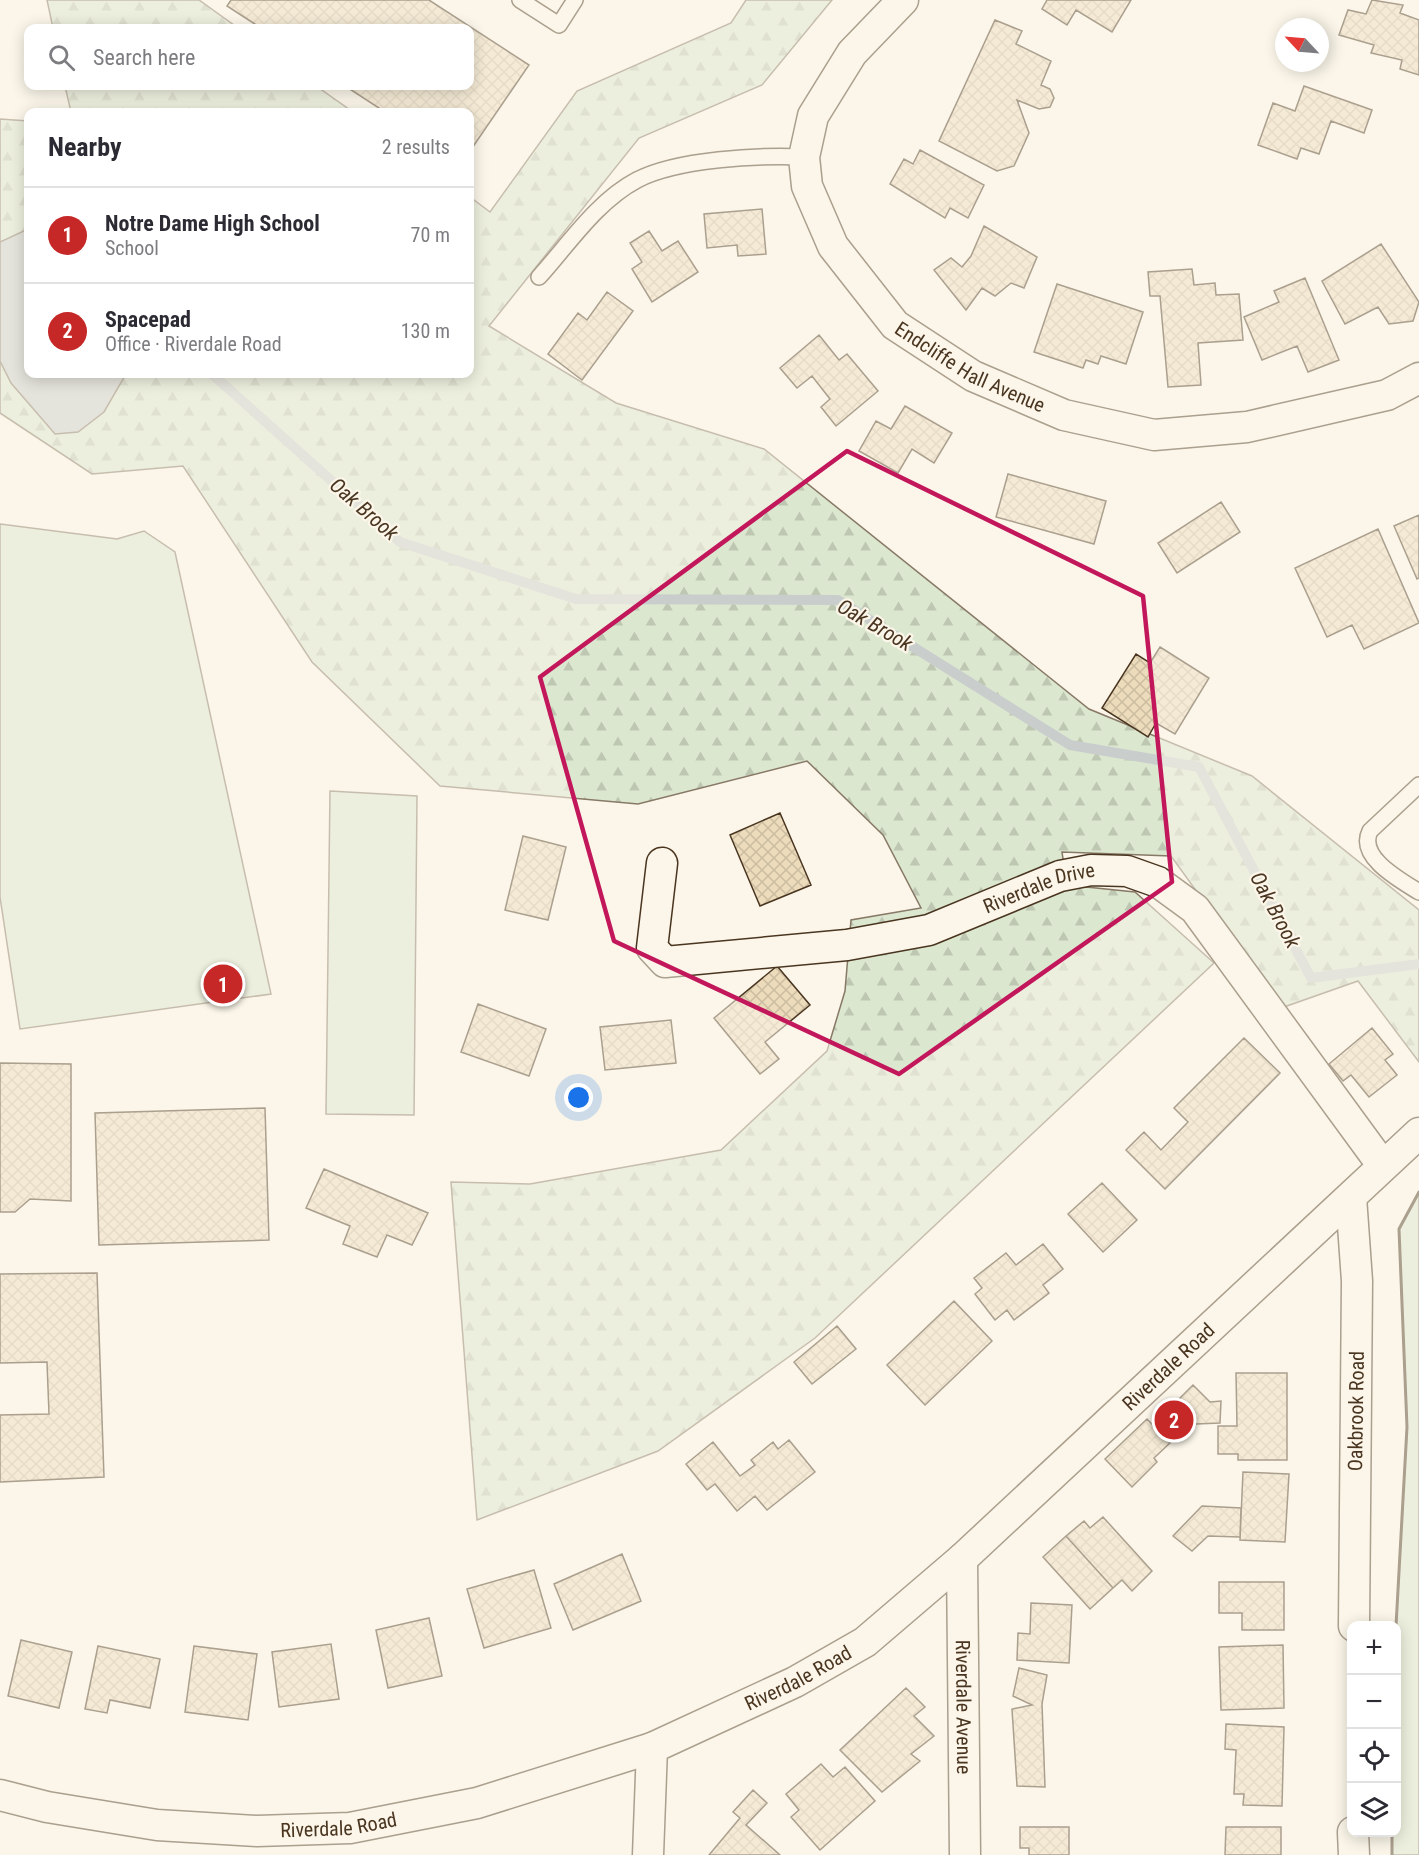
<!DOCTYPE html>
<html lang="en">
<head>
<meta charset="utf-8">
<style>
  :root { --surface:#fff; --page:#f7f7f7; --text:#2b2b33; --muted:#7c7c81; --line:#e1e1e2; --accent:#c62828 }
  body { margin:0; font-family:"Roboto Condensed",sans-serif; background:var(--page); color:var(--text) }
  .controls { position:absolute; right:18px; bottom:18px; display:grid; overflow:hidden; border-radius:12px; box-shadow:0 3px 15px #0003 }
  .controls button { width:54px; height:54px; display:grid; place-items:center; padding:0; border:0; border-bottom:2px solid var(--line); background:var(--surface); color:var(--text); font:30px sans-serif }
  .compass { position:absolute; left:1275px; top:18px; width:54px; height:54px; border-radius:50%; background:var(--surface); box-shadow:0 3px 15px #0003; rotate:296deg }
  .you { position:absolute; left:579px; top:1098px; width:21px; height:21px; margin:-15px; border:4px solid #fff; border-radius:50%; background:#1a73e8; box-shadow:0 0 0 9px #1a73e833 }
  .badge { display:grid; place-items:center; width:39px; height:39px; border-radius:50%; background:var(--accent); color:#fff; font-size:20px; font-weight:700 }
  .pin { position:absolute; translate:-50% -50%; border:3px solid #fff; box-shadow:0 2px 6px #0006 }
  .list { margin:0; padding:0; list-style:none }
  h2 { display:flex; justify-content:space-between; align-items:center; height:78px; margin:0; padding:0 24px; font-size:26px }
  h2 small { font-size:20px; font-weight:400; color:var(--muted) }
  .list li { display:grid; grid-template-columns:39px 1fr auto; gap:18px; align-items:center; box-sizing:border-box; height:96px; padding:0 24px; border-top:2px solid var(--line) }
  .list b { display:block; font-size:22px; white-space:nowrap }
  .list p { margin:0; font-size:20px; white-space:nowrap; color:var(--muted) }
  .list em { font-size:20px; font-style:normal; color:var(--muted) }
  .icon { flex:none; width:33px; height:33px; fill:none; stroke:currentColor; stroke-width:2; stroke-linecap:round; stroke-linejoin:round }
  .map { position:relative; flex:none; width:1419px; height:1855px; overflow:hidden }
  .search { position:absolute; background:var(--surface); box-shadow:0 3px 15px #0003; left:24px; top:24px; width:450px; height:66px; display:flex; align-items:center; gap:15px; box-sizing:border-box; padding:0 21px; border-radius:12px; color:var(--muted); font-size:22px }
  .panel { position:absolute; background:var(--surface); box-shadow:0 3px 15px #0003; left:24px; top:108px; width:450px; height:270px; border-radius:12px }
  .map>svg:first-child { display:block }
  .forest { fill:url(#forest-firs); stroke:#887966; stroke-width:1.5 }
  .park { fill:#dce7d0; stroke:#887966; stroke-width:1.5 }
  .water { fill:#c9cecd; stroke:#887966; stroke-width:1.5 }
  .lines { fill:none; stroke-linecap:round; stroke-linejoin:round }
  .stream { stroke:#c9cecd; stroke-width:10 }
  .building { fill:url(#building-cross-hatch); stroke:#4a3520; stroke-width:1.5 }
  .lane-casing { stroke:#4a3520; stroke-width:18 }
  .street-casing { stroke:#4a3520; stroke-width:33 }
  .lane { stroke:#fbf6e9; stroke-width:15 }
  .street { stroke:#fbf6e9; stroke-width:30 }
  .wall { stroke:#4a3520; stroke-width:3 }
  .marked { fill:none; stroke:#c2185b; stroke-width:4.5; stroke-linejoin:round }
  .labels { text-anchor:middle; stroke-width:4.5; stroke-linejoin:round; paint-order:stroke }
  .street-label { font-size:20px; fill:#4a3520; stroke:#fbf6e9 }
  .water-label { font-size:21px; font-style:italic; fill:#4a3520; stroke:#fbf6e9 }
</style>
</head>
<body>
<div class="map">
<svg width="1419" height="1855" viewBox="0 0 1419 1855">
  <defs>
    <pattern id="forest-firs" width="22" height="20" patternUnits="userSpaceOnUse" patternTransform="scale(1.5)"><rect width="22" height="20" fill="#dce7d0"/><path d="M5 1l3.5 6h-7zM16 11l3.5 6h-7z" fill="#bec7b2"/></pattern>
    <pattern id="building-cross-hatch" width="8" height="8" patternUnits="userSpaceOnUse" patternTransform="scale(1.5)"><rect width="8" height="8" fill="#ecdcbc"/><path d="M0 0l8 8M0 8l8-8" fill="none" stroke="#ccbda1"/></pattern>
  </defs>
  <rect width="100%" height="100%" fill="#fbf6e9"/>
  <path class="forest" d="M47 0H199L238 28H53Z
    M746 0H832L762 85 639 138 489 326 616 403 764 449 1089 709 1252 776 1419 910V1062L1358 981 1281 1008 1171 856 1062 852 1067 885 1135 892 1214 963 815 1338 658 1451 477 1520 451 1182 530 1184 721 1150 827 1051 845 991 851 920 921 908 883 835 807 761 638 804 440 786 312 662 183 466 92 474 0 413V119L28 121V374H470V197L490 212 577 91 731 23Z
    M65 86H316L353 112H71Z"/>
  <path class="park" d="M0 524 117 539 144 531 175 552 271 994 20 1029 0 897Z
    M330 791 417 796 414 1115 326 1114Z
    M1419 1192V1855H1392V1833L1396 1832V1625L1407 1427 1399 1229Z"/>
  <path class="water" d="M28 229V374H126L104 412 78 432 55 434 11 383 0 361V242Z"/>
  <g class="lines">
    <path class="stream" d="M212 374 400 542 576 599 838 600 1070 745 1199 767 1311 978 1419 964"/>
  </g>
  <path class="building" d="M231 0H429L529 65 470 151V112H385L345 86H470V28H261L227 6Z
    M1047 0H1131L1112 32 1076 10 1067 25 1042 9Z
    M1372 0 1403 5 1400 13 1419 20V75L1400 69 1402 60 1371 53 1374 45 1339 35 1348 10 1366 14Z
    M995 20 1022 31 1016 44 1051 61 1041 85 1050 89 1054 98 1050 107 1039 109 1017 100 1029 133 1014 166 997 171 939 141Z
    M1304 86 1372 110 1364 133 1331 121 1319 154 1301 148 1297 159 1258 145 1273 103 1295 111Z
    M920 150 984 185 968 218 950 208 945 218 890 184 904 159 913 164Z
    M762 209 766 254 738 256 737 245 707 248 704 214Z
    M984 226 1037 257 1024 288 1011 283 995 296 982 288 966 310 934 270 951 258 962 267 971 256Z
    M649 231 662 251 678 241 698 272 652 302 632 269 642 262 630 243Z
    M1381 244 1419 302 1413 321 1389 324 1378 307 1345 324 1322 281Z
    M1192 269 1194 285 1215 283 1216 295 1239 294 1243 340 1198 343 1201 385 1168 387 1160 296H1150L1148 272Z
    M1305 278 1339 360 1308 372 1297 346 1262 360 1244 317 1279 302 1274 291Z
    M1057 284 1143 312 1126 364 1101 356 1098 364 1086 360 1083 368 1034 352Z
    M607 292 633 311 582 380 548 354 578 313 587 320Z
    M819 335 839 360 847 354 878 391 836 426 821 407 830 399 812 376 797 388 780 368Z
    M905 406 952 433 934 463 912 449 898 473 859 451 876 421 891 429Z
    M1008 474 1106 501 1094 544 996 517Z
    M1221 502 1240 532 1177 573 1158 543Z
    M1419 515V578L1417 579 1394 526Z
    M1378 529 1419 623 1364 649 1352 625 1327 637 1295 568Z
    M1160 647 1209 678 1175 734 1156 723 1148 737 1102 708 1136 654 1150 663Z
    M780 813 811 885 760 906 730 835Z
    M523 836 566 847 548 920 505 910Z
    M777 966 810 1005 765 1042 779 1059 760 1074 714 1018Z
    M478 1004 546 1029 529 1076 461 1052Z
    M671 1020 676 1063 605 1070 600 1027Z
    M1372 1028 1393 1054 1385 1060 1397 1075 1369 1097 1351 1075 1343 1081 1329 1064Z
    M1244 1038 1280 1073 1165 1189 1126 1150 1144 1132 1161 1150 1188 1122 1174 1108Z
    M0 1063 71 1064V1201L30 1199 15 1212H0Z
    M265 1108 269 1240 99 1245 95 1113Z
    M324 1169 428 1213 412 1245 387 1235 377 1257 343 1244 350 1226 306 1208Z
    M1102 1183 1137 1220 1103 1252 1068 1214Z
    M1043 1244 1063 1269 1043 1285 1049 1293 1014 1320 1007 1310 995 1320 975 1294 982 1288 974 1278 1006 1253 1016 1265Z
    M97 1273 104 1477 0 1482V1415L49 1414 47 1362 0 1363V1274Z
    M954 1301 992 1341 925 1405 887 1365Z
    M837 1326 856 1349 812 1384 794 1362Z
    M1236 1373H1287V1460H1238V1454H1218V1426H1237Z
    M1193 1385 1210 1402 1221 1401 1220 1423 1196 1424 1175 1403Z
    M1171 1399 1196 1424 1178 1441 1153 1417Z
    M1147 1419 1170 1443 1154 1458 1157 1462 1132 1487 1105 1459Z
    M789 1440 815 1472 767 1510 755 1496 737 1511 715 1484 707 1490 686 1464 713 1442 740 1476 755 1465 751 1460 773 1442 778 1449Z
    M1243 1472 1289 1474 1285 1542 1240 1540Z
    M1202 1506 1241 1508 1240 1537 1208 1536 1192 1551 1173 1536Z
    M1103 1517 1152 1571 1132 1591 1122 1580 1113 1588 1066 1536 1084 1521 1090 1528Z
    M1066 1536 1113 1588 1090 1609 1043 1557Z
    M622 1554 641 1601 573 1630 554 1584Z
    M534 1570 551 1628 484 1648 467 1589Z
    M1219 1582H1284V1630H1242V1613H1219Z
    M1031 1603 1072 1605 1069 1663 1017 1660 1018 1633 1030 1634Z
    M429 1618 442 1676 388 1688 376 1630Z
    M21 1640 72 1652 59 1708 8 1696Z
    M331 1644 339 1699 279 1707 272 1652Z
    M1283 1645 1284 1708 1221 1710 1219 1647Z
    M98 1646 160 1659 150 1708 110 1700 107 1713 85 1709Z
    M194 1646 257 1654 248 1720 185 1712Z
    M1019 1668 1047 1675 1042 1704 1045 1787 1017 1786 1012 1709 1032 1705 1013 1696Z
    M906 1688 925 1707 914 1716 934 1736 911 1754 920 1761 882 1792 840 1750Z
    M1226 1724 1284 1727 1282 1806 1243 1805 1244 1794H1234L1236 1750 1225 1749Z
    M821 1764 833 1777 845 1767 875 1801 820 1850 791 1817 799 1810 786 1794Z
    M753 1790 767 1803 746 1825 780 1855H709L740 1818 733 1812Z
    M1020 1827H1069V1855H1029V1848H1020Z
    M1226 1827H1281V1855H1225Z"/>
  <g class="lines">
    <g class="lane-casing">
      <path id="lane" d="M520 0 559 25 575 0
        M539 277C568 245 597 201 637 180 677 159 759 155 804 157
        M1419 785 1370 831C1357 857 1400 880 1419 892"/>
    </g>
    <g class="street-casing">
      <g id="street">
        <path id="s1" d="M903 0 852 53 813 116 804 157 807 186 833 246 895 325 973 376 1064 415 1154 435 1247 427 1387 395 1419 378"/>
        <path id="s2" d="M662 863 652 948 665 962 847 945 929 930 1060 876 1091 870 1127 871 1158 882 1195 909 1383 1166"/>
        <path d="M1351 1197 1357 1281 1354 1626"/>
        <path id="s3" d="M962 1559 965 1855"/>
        <path id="s4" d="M0 1795 47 1807 157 1825 257 1831 350 1828 477 1803 652 1748 795 1682 865 1642 962 1559 1419 1133"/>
        <path d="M1353 1832 1354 1855"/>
        <path d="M648 1855 652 1748"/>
      </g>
    </g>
    <use href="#lane" class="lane"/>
    <use href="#street" class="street"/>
    <path class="wall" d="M1396 1626 1407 1427 1399 1229 1419 1192
      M1392 1832V1855"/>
  </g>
  <path d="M0 0H1419V1855H0ZM847 451 1143 596 1172 882 899 1074 614 941 540 677Z" fill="#fbf6e9" fill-opacity=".55" fill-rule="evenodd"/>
  <path class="marked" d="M847 451 1143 596 1172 882 899 1074 614 941 540 677Z"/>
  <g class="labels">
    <g class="street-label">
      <text dy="7" stroke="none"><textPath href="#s1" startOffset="471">Endcliffe Hall Avenue</textPath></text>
      <text dy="7" stroke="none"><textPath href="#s2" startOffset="489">Riverdale Drive</textPath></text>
      <text dy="7" stroke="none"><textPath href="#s4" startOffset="1314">Riverdale Road</textPath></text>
      <text transform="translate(1356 1411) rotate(-89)" y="7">Oakbrook Road</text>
      <text dy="7" stroke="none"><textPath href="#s4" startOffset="828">Riverdale Road</textPath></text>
      <text dy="7" stroke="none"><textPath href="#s3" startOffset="148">Riverdale Avenue</textPath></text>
      <text dy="7" stroke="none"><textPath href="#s4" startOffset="342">Riverdale Road</textPath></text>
    </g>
    <g class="water-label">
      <text transform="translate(364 509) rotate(41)" y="7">Oak Brook</text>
      <text transform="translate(875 625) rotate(30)" y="7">Oak Brook</text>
      <text transform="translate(1275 910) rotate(62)" y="7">Oak Brook</text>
    </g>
  </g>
</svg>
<div class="controls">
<button>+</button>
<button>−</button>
<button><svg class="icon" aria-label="locate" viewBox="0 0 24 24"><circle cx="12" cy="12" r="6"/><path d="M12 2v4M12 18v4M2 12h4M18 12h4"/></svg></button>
<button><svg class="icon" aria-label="layers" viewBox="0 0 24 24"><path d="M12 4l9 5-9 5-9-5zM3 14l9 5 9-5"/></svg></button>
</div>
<svg class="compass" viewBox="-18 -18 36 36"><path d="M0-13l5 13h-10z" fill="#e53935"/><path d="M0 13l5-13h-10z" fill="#7c7c81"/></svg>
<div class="you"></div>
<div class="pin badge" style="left:223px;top:984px">1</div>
<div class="pin badge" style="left:1174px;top:1420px">2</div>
<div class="search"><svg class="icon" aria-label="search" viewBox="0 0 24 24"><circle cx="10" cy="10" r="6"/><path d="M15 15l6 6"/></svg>Search here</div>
<section class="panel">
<h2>Nearby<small>2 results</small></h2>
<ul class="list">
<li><span class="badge">1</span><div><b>Notre Dame High School</b><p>School</p></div><em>70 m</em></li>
<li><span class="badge">2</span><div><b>Spacepad</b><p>Office · Riverdale Road</p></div><em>130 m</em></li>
</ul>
</section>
</div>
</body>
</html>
